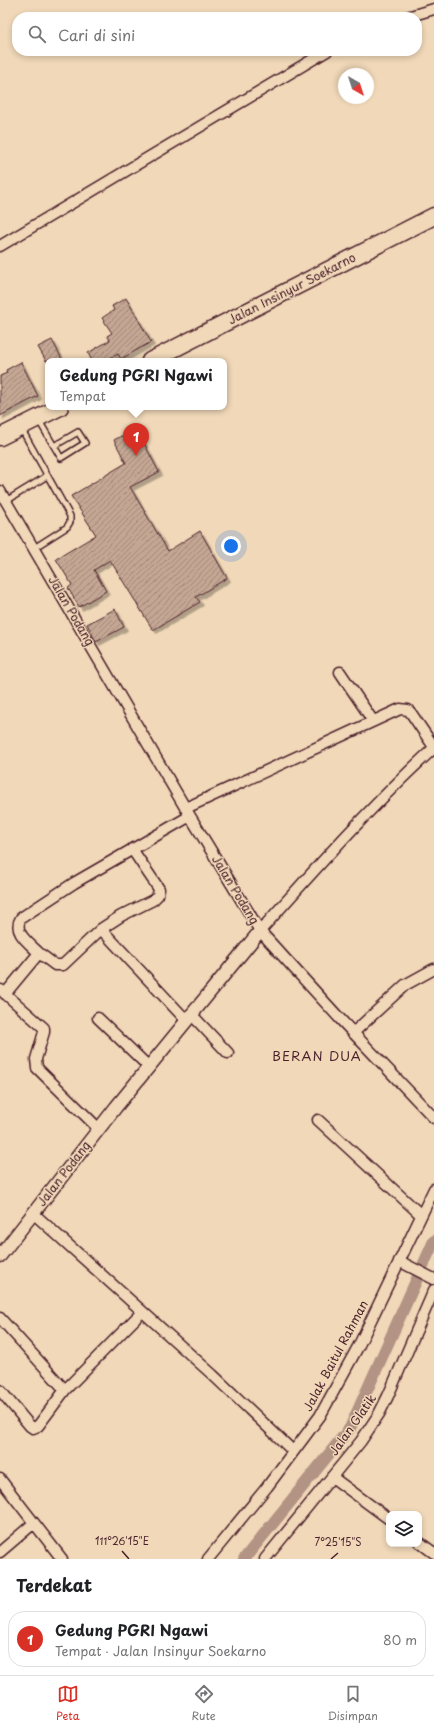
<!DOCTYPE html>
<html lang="id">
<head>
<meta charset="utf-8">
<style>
  :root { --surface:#fff; --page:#f6f6f6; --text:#202124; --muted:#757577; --line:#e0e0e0; --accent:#d93025 }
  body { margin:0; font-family:"Playpen Sans",sans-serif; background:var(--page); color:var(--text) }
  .controls { position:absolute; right:12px; bottom:12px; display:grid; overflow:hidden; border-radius:8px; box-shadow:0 2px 6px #0003 }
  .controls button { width:36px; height:36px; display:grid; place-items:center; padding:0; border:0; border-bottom:1px solid var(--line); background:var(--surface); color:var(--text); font:20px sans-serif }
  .compass { position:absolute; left:338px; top:68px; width:36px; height:36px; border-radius:50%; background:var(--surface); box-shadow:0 2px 6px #0003; rotate:141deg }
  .you { position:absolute; left:231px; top:546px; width:14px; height:14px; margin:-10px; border:3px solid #fff; border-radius:50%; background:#1a73e8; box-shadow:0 0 0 6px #1a73e833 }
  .badge { display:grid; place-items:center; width:26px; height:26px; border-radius:50%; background:var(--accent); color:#fff; font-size:13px; font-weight:700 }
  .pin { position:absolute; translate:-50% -33px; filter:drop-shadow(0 1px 2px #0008) }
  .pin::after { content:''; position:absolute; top:21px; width:14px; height:12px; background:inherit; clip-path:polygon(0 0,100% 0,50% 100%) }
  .popup { position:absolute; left:45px; top:358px; width:182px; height:52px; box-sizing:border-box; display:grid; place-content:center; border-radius:8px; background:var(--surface); filter:drop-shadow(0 1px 3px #0005); font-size:13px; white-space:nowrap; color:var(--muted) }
  .popup b { font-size:15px; color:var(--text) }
  .popup::after { content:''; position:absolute; left:50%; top:100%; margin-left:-8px; border:8px solid transparent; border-top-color:var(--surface) }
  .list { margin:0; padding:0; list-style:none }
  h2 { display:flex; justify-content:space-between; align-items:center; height:52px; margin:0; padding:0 16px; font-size:17px }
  h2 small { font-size:13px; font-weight:400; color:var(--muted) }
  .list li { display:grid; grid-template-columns:26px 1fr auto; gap:12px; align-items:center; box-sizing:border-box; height:56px; margin:0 8px 8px; padding:0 8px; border:1px solid var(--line); border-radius:16px }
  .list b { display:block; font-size:15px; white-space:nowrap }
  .list p { margin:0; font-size:13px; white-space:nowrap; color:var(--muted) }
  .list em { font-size:13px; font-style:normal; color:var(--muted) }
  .icon { flex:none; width:22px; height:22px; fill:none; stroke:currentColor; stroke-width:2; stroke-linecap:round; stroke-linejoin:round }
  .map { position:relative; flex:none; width:434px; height:1559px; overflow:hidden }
  .search { position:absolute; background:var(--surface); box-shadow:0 2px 6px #0003; left:12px; right:12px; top:12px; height:44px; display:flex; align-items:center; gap:10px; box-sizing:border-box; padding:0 14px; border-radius:16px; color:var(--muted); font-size:15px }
  .sheet { height:116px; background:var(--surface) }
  nav { display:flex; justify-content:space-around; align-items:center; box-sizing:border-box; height:56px; border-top:1px solid var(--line); background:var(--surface); font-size:11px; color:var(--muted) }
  nav a { display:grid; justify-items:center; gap:2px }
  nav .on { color:var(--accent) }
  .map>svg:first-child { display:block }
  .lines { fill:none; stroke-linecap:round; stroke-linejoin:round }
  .canal { stroke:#b39384; stroke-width:12 }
  .building { fill:url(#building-hatch); stroke:#4a1f2b; filter:url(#shadow) }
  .service-casing { stroke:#4a1f2b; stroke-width:8 }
  .minor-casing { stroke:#4a1f2b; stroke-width:13 }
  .tertiary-casing { stroke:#4a1f2b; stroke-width:15 }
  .trunk-casing { stroke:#4a1f2b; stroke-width:19 }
  .service { stroke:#f0d8b8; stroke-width:5 }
  .minor { stroke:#f0d8b8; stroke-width:10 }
  .tertiary { stroke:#f0d8b8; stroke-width:12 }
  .trunk { stroke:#f0d8b8; stroke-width:16 }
  .ticks { fill:none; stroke:#4a1f2b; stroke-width:1.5 }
  .labels { text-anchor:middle; stroke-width:3; stroke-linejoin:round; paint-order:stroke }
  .street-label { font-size:12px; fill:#4a1f2b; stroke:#f0d8b8 }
  .neighbourhood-label { font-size:13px; letter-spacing:1px; fill:#4a1f2b; stroke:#f0d8b8 }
  .ticks-label { font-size:10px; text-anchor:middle; fill:#4a1f2b; stroke:#f0d8b8; stroke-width:3; stroke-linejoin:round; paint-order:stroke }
</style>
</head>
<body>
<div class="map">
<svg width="434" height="1559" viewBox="0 0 434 1559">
  <defs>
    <pattern id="building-hatch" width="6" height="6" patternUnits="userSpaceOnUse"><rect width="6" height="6" fill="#c4a793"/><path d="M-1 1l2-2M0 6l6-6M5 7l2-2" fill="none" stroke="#a18778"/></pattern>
    <filter id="shadow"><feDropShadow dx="3.5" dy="3.5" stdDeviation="0" flood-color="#0004"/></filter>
  </defs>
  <rect width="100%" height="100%" fill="#f0d8b8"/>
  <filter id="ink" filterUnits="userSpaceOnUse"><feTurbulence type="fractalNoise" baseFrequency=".025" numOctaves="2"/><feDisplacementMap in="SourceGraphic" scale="8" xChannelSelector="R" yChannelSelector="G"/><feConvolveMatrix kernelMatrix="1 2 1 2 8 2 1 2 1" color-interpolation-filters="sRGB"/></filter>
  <g filter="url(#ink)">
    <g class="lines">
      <path class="canal" d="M244 1559 350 1428 434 1241"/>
    </g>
    <path class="building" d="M126 298 151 342 121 359 118 354 104 361H92L88 353 110 340 107 336 112 333 102 318 114 310 112 306Z
      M52 340 63 361H46L38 347Z
      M21 362 38 396 0 416V376L7 373 6 370Z
      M136 428 159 472 130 487 168 551 200 531 227 578 196 597 200 602 153 630 110 560 94 570 106 591 79 607 68 588 72 585 56 559 96 535 71 496 126 463 114 440Z
      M115 609 124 627 96 642 87 624Z"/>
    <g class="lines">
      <g class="service-casing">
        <path id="service" d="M38 419 61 458 85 443 78 432 54 446
          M21 428 70 516V522L67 527 34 548
          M6 501 47 476"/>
      </g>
      <g class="minor-casing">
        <path id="minor" d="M407 17 434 9
          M0 246 327 51
          M0 491 190 816 260 931 342 1021 434 1118
          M340 672 373 721
          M186 808 400 709 408 710 411 713 434 747
          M101 929 187 1021
          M260 931C316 868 372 805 434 748
          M39 953 55 965H63L101 929 121 916 153 900 158 895 159 889 132 849
          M1 990 44 1028V1032L36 1059 37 1068 99 1129
          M5 994 39 953C29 943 12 932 21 918L74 883 190 816
          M192 1015 228 1053
          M98 1018 149 1067
          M353 1033 405 985 434 969
          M318 1120 421 1215
          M33 1213 213 1375 293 1451
          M399 1261 434 1279
          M0 1318 65 1390
          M0 1390 30 1426 33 1428 38 1426 65 1390 142 1312
          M332 1477 389 1519
          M0 1479 62 1559
          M419 1542 434 1553
          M0 1552 34 1523
          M208 1559 267 1487 320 1416 359 1345 434 1189
          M265 1559 361 1441 379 1414 388 1396 434 1290"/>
      </g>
      <g class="tertiary-casing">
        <path id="tertiary" d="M0 1256 116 1107 260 931"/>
      </g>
      <g class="trunk-casing">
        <path id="trunk" d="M150 361 434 216
          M0 437 60 407"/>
      </g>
      <use href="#service" class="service"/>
      <use href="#minor" class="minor"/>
      <use href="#tertiary" class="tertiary"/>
      <use href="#trunk" class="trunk"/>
    </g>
  </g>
  <path class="ticks" d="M122 1551 129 1559M331 1559 338 1553"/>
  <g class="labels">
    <g class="street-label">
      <text transform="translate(292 289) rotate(-27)" y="4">Jalan Insinyur Soekarno</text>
      <text transform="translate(71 611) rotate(60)" y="4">Jalan Podang</text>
      <text transform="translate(235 890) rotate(59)" y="4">Jalan Podang</text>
      <text transform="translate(64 1174) rotate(-52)" y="4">Jalan Podang</text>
      <text transform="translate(336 1356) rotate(-62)" y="4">Jalak Baitul Rahman</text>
      <text transform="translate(353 1425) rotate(-55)" y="4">Jalan Glatik</text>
    </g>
    <g class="neighbourhood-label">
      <text x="317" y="1061">BERAN DUA</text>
    </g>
  </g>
  <g class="ticks-label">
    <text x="122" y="1545">111°26'15"E</text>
    <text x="338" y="1546">7°25'15"S</text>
  </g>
</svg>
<div class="controls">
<button><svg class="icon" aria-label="layers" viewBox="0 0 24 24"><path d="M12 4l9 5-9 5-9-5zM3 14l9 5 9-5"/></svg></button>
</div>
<svg class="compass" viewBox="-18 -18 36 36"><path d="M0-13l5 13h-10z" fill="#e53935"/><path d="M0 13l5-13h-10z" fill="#757577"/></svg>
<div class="you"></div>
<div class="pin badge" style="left:136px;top:456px">1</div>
<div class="popup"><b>Gedung PGRI Ngawi</b>Tempat</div>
<div class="search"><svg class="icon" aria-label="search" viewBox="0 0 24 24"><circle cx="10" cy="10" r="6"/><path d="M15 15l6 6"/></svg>Cari di sini</div>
</div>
<section class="sheet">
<h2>Terdekat<small></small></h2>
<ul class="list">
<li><span class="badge">1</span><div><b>Gedung PGRI Ngawi</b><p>Tempat · Jalan Insinyur Soekarno</p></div><em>80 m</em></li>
</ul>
</section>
<nav>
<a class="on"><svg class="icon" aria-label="map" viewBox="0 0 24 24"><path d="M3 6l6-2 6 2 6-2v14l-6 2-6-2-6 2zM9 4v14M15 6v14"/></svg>Peta</a>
<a><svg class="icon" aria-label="directions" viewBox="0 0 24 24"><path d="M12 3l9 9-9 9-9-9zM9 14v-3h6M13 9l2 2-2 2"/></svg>Rute</a>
<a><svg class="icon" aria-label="saved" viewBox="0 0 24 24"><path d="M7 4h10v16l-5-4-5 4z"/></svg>Disimpan</a>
</nav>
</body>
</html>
